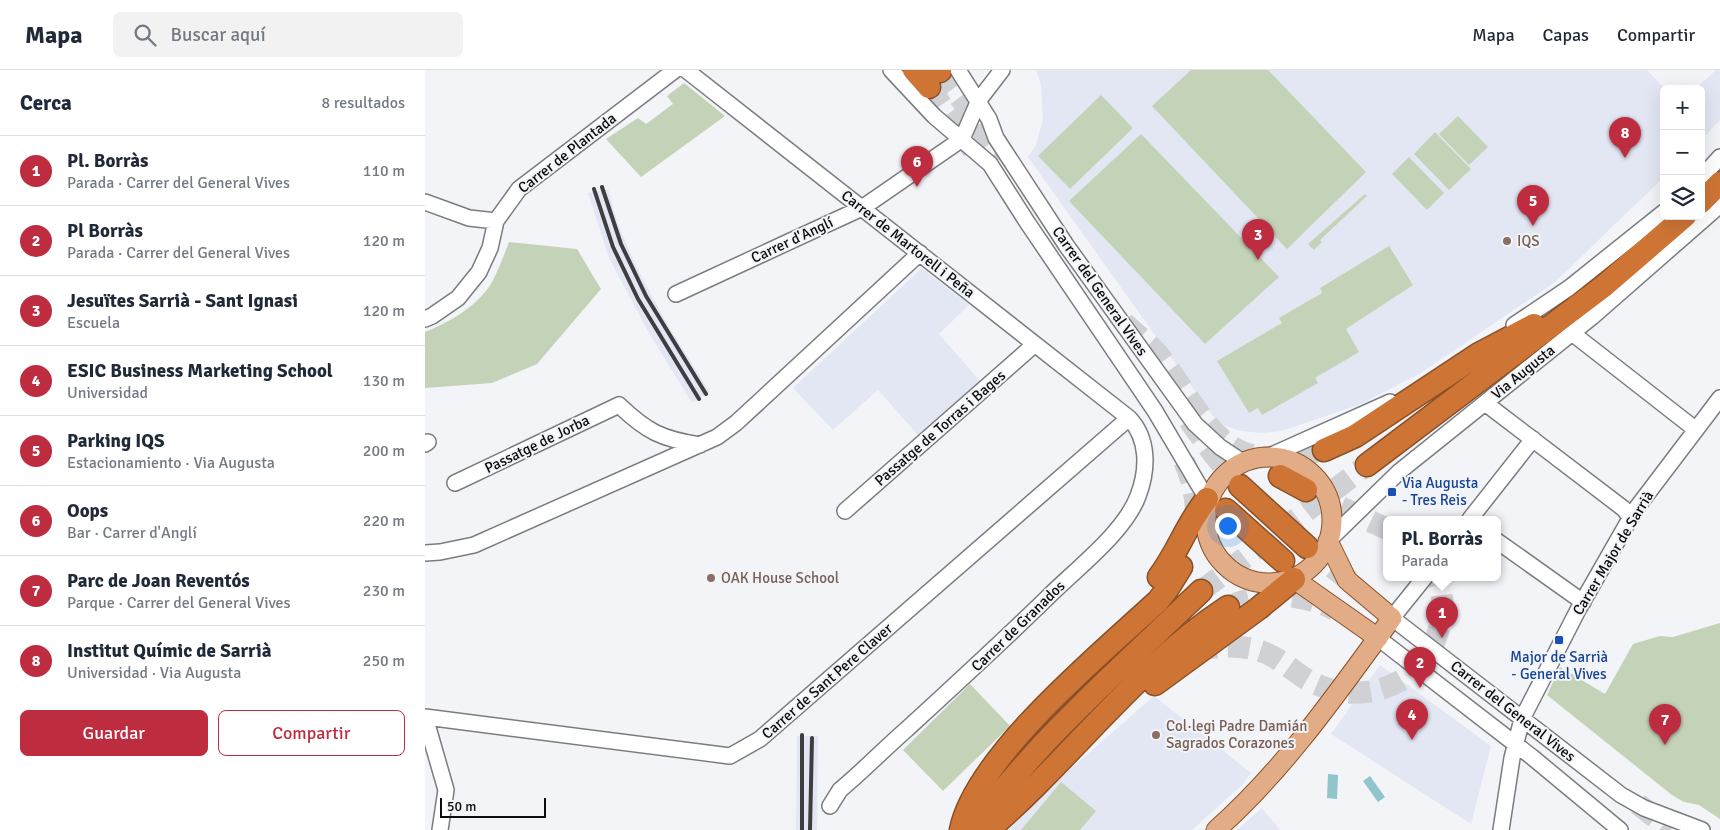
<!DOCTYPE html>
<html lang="es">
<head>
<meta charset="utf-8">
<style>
  :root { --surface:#fff; --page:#f2f2f3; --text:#1f2937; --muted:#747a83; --line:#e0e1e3; --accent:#bd2d3f }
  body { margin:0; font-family:Signika,sans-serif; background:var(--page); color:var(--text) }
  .controls { position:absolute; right:15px; top:15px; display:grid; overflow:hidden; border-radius:8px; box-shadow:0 5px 20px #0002 }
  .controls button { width:45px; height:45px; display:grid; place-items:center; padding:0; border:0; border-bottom:1px solid var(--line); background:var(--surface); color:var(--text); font:25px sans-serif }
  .scale { position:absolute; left:15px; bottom:12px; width:106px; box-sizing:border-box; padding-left:5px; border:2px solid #0b0c0d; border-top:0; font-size:14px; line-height:18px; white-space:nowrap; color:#0b0c0d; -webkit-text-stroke:4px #f2f4f8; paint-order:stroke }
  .you { position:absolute; left:802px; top:455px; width:18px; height:18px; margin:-12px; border:4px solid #fff; border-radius:50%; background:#1a73e8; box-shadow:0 0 0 8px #1a73e833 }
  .badge { display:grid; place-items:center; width:32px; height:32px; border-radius:50%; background:var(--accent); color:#fff; font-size:16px; font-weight:700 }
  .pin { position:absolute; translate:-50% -41px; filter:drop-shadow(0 1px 2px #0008) }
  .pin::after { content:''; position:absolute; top:26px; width:18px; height:15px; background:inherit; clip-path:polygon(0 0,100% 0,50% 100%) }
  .popup { position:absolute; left:958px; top:446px; width:118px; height:65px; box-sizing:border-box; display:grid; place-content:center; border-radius:8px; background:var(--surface); filter:drop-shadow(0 1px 4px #0005); font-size:16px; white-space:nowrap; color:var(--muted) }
  .popup b { font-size:19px; color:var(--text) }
  .popup::after { content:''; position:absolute; left:50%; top:100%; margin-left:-10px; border:10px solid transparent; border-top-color:var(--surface) }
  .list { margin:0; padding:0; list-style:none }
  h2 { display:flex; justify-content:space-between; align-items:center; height:65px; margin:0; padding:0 20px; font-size:21px }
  h2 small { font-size:16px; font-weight:400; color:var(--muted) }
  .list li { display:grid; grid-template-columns:32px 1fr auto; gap:15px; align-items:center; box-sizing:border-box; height:70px; padding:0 20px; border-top:1px solid var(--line) }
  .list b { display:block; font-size:19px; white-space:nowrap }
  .list p { margin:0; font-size:16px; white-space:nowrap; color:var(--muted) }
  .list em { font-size:16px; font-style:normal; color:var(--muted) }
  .actions { display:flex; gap:10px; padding:15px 20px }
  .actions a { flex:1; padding:11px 0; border:1px solid var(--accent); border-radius:8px; text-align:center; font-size:18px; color:var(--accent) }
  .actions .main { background:var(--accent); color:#fff }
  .icon { flex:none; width:28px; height:28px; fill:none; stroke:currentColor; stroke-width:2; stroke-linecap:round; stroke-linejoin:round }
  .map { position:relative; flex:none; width:1295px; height:760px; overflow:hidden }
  header { display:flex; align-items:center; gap:30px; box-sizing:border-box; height:70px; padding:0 25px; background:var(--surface); border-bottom:1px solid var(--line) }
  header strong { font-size:24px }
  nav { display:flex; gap:28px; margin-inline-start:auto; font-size:18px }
  .search { width:350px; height:45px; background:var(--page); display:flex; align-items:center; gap:12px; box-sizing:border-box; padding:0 18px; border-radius:8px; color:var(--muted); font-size:19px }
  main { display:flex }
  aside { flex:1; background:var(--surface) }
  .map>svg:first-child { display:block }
  .built { fill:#e2e7f3 }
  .green { fill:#c4d3b8 }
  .water { fill:#8fc5cb }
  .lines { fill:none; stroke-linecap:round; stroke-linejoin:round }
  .highway-tunnel { stroke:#cfd1d5; stroke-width:22; stroke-dasharray:22 11; stroke-linecap:butt }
  .minor-casing { stroke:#7a7c80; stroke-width:18 }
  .major-casing { stroke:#8a5027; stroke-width:21 }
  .highway-casing { stroke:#8a5027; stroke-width:25 }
  .minor { stroke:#fff; stroke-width:15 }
  .major { stroke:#e2ac86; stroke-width:19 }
  .highway { stroke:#ce7535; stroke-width:22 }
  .rail { stroke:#3d3e3f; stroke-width:4 }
  .education-dot { fill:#8d6e63; stroke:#f2f4f8; stroke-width:2 }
  .transit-dot { fill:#1a4fb4; stroke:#f2f4f8; stroke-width:2 }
  .labels { text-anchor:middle; stroke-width:4; stroke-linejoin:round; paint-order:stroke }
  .street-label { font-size:15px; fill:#0b0c0d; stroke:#f2f4f8 }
  .education-label { font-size:15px; fill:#785e54; stroke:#f2f4f8; text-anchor:start }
  .transit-label { font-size:15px; fill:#164399; stroke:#f2f4f8; text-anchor:start }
</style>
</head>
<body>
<header>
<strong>Mapa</strong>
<div class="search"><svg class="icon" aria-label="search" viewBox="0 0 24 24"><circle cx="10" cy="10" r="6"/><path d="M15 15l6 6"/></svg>Buscar aquí</div>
<nav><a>Mapa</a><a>Capas</a><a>Compartir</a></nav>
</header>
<main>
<aside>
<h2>Cerca<small>8 resultados</small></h2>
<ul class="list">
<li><span class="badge">1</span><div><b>Pl. Borràs</b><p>Parada · Carrer del General Vives</p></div><em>110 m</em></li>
<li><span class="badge">2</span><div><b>Pl Borràs</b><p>Parada · Carrer del General Vives</p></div><em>120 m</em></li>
<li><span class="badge">3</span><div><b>Jesuïtes Sarrià - Sant Ignasi</b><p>Escuela</p></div><em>120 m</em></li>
<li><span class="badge">4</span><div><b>ESIC Business Marketing School</b><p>Universidad</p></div><em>130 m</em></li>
<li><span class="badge">5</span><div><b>Parking IQS</b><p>Estacionamiento · Via Augusta</p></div><em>200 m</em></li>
<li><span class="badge">6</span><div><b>Oops</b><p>Bar · Carrer d'Anglí</p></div><em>220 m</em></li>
<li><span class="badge">7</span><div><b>Parc de Joan Reventós</b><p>Parque · Carrer del General Vives</p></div><em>230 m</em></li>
<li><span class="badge">8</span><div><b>Institut Químic de Sarrià</b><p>Universidad · Via Augusta</p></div><em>250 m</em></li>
</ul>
<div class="actions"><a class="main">Guardar</a><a>Compartir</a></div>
</aside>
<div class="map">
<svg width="1295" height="760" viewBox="0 0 1295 760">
  <rect width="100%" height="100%" fill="#f2f4f8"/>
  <path class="built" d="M611 0H1222L1240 19 1239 107 1130 212 994 304 936 334 857 361 837 363 815 361 799 355 787 345 603 87 611 75 618 49 616 15Z
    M1291 0H1295V50L1276 70V19H1270Z
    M183 119 192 151 209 192 242 254 285 322 267 333 224 263 184 188 163 123Z
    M497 198 544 235 514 264 555 311 493 365 453 320 408 360 368 318Z
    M955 595 1066 676 1046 754 906 664Z
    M729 626 826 703 818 714 767 760H584L635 708Z
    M372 666H393L392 760H371Z
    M837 738 855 760H812Z"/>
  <path class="green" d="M766 0H843L941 102 862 179 727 36Z
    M259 13 300 46 216 107 181 69 213 48 221 54 248 34 242 26Z
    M676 25 708 58 645 119 613 86Z
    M1033 46 1063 77 1044 95 1014 64Z
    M1010 62 1046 99 1024 120 989 84Z
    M716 64 854 207 780 274 644 131Z
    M984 87 1019 123 1002 140 967 104Z
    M940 124 942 126 895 170 897 172 889 180 883 174Z
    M84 172 152 179 176 219 112 294 67 313 0 318V262C25 252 53 236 67 212 74 199 79 185 84 172Z
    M964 176 988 215 921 259 934 282 890 308 893 313 837 345 833 338 824 343 792 291 857 253 854 248 897 223 895 218Z
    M1295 553V749L1274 735 1259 732 1247 725 1122 625 1135 597 1180 624 1208 574 1235 566 1248 567Z
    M545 614 585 656 518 721 478 680Z
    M636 712 671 741 655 760H596Z"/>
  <path class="water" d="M903 704 913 705 912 729 902 728Z
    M945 706 960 727 953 732 938 711Z"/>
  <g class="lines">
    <path class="highway-tunnel" d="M515 1 578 87
      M504 17 548 80
      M699 253C710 263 723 273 733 284 755 311 781 365 813 380 839 393 872 385 899 380
      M764 350 789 385 815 416
      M759 391C768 411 774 436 769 458
      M886 423 962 459
      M882 477 927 513
      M776 521 942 395
      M803 537C837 521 876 522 910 540
      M770 581C792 576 816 574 838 582 858 589 873 607 893 615 934 633 987 619 1007 577 1018 555 1021 529 1012 507
      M1213 734 1246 760"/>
    <g class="minor-casing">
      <path id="minor" d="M261 0 704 348C724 369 723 400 713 426 700 462 650 500 623 527 577 572 530 615 482 659 459 679 438 701 415 720L405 736
        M466 0 509 46 565 94 602 152 730 341 782 429
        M533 0 564 49 571 68 641 175 770 354 795 377 819 393
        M1276 108 1295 87
        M0 132 44 148 71 151
        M251 224 437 138 537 69 554 30 577 0
        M0 249 7 246 33 228 54 202 65 178 71 151 94 119 250 0
        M1089 255 1144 218 1239 142
        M1147 263 1270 359
        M1060 333 1199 439 1205 447
        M0 374 3 372
        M840 388 965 332
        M30 413 194 335C222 362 237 369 275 375
        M420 441 610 274
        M1045 449 1108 369
        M903 471 975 401 1167 247 1295 135
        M1072 471 1158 532
        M0 483 15 482 49 475 292 367 311 353 495 183
        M1000 507 967 548 1196 725 1219 738 1277 760
        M953 568 1107 687 1195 760
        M0 647 305 686 335 669 704 348
        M0 647 21 720 15 760
        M1076 760 1087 688 1097 649 1154 538 1210 440 1295 328"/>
    </g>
    <g class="major-casing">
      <path id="major" d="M781 450a63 63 0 1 1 126 0a63 63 0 1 1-126 0Z
        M869 509 953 568
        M791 760C860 699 913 622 967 548L922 510 903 471"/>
    </g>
    <g class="highway-casing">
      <path id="highway" d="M489 0 504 17
        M514 0 515 1
        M1276 132 1295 113
        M899 380 930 366 1054 284 1109 255
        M942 395 1179 216 1260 146
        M855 406 881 420
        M815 416 882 477
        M801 440 858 491
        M734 507C753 482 762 453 782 429
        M730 614 834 538 869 509
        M536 760C551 686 677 583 733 531L743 518 756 497
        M547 760C612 670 697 597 776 521
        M563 760C646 689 711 597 803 537"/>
    </g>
    <use href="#minor" class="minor"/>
    <use href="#major" class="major"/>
    <use href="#highway" class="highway"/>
    <path class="rail" d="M177 117 196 174 221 226 281 324
      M169 119 188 177 213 229 274 329
      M377 760V665
      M385 760 387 668"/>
  </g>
  <g class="education-dot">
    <circle cx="1082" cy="171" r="5"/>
    <circle cx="286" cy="508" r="5"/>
    <circle cx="731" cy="665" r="5"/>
  </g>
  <g class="transit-dot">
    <rect x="962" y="417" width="10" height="10" rx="2.5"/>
    <rect x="1129" y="565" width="10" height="10" rx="2.5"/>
  </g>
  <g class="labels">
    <g class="street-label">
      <text transform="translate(142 83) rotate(-38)" y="5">Carrer de Plantada</text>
      <text transform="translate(367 170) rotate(-25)" y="5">Carrer d'Anglí</text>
      <text transform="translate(483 174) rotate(38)" y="5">Carrer de Martorell i Peña</text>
      <text transform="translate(675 221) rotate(55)" y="5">Carrer del General Vives</text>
      <text transform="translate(1098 302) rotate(-39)" y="5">Via Augusta</text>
      <text transform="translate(515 358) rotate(-41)" y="5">Passatge de Torras i Bages</text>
      <text transform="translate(112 374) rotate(-26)" y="5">Passatge de Jorba</text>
      <text transform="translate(1188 483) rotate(-59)" y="5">Carrer Major de Sarrià</text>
      <text transform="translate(593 556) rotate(-44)" y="5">Carrer de Granados</text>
      <text transform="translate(402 611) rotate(-41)" y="5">Carrer de Sant Pere Claver</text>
      <text transform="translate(1088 641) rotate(38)" y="5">Carrer del General Vives</text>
    </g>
    <g class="education-label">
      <text x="1092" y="176">IQS</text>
      <text x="296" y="513">OAK House School</text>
      <text x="741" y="661">Col·legi Padre Damián<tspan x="741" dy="17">Sagrados Corazones</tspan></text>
    </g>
    <g class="transit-label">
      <text x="977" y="418">Via Augusta<tspan x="977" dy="17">- Tres Reis</tspan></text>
      <text x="1134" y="592" text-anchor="middle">Major de Sarrià<tspan x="1134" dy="17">- General Vives</tspan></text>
    </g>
  </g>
</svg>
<div class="controls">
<button>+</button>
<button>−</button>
<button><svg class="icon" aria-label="layers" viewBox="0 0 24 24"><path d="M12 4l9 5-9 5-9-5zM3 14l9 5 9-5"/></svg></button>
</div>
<div class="scale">50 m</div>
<div class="you"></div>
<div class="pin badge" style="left:1017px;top:568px">1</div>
<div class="popup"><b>Pl. Borràs</b>Parada</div>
<div class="pin badge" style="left:995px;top:618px">2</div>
<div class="pin badge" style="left:833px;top:190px">3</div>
<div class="pin badge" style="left:987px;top:670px">4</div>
<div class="pin badge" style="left:1108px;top:156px">5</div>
<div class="pin badge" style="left:492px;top:117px">6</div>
<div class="pin badge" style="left:1240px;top:675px">7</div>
<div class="pin badge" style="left:1200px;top:88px">8</div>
</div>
</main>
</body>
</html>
